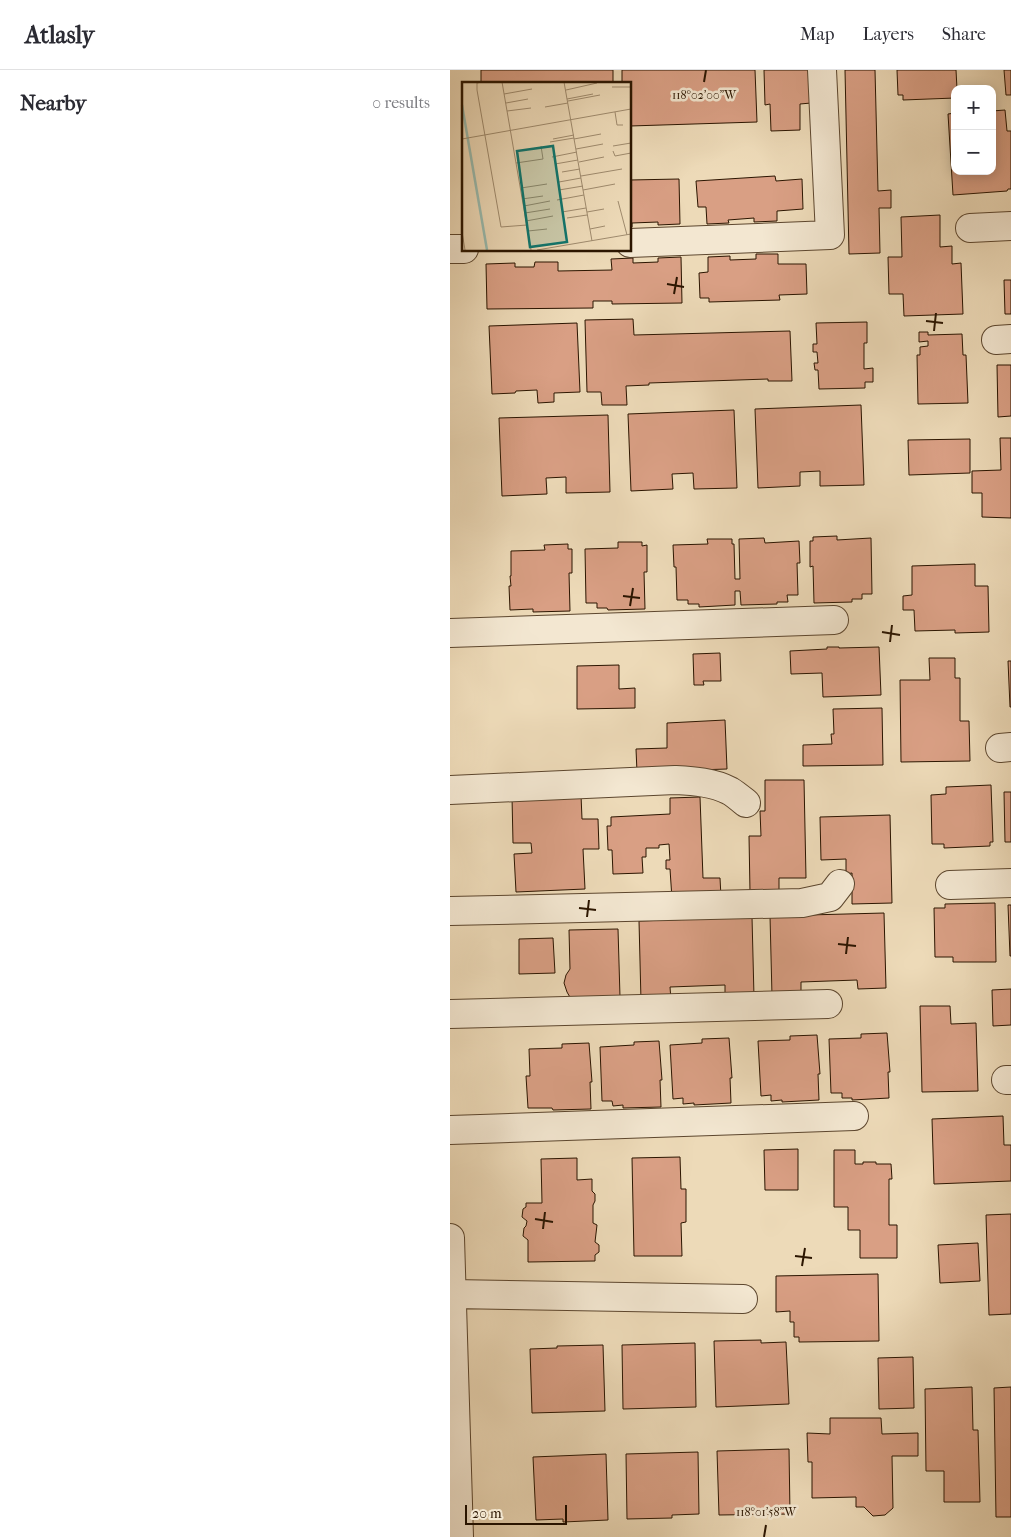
<!DOCTYPE html>
<html lang="en">
<head>
<meta charset="utf-8">
<style>
  :root { --surface:#fff; --page:#f7f7f7; --text:#2b2b33; --muted:#7c7c81; --line:#e1e1e2 }
  body { margin:0; font-family:"IM FELL French Canon",serif; background:var(--page); color:var(--text) }
  .controls { position:absolute; right:15px; top:15px; display:grid; overflow:hidden; border-radius:10px; box-shadow:0 2px 12px #0003 }
  .controls button { width:45px; height:45px; display:grid; place-items:center; padding:0; border:0; border-bottom:1px solid var(--line); background:var(--surface); color:var(--text); font:25px sans-serif }
  .scale { position:absolute; left:15px; bottom:12px; width:102px; box-sizing:border-box; padding-left:5px; border:2px solid #2b1500; border-top:0; font-size:14px; line-height:18px; white-space:nowrap; color:#2b1500; -webkit-text-stroke:4px #f3e7d1; paint-order:stroke }
  .list { margin:0; padding:0; list-style:none }
  h2 { display:flex; justify-content:space-between; align-items:center; height:65px; margin:0; padding:0 20px; font-size:21px }
  h2 small { font-size:16px; font-weight:400; color:var(--muted) }
  .map { position:relative; flex:none; width:561px; height:1467px; overflow:hidden }
  header { display:flex; align-items:center; gap:30px; box-sizing:border-box; height:70px; padding:0 25px; background:var(--surface); border-bottom:1px solid var(--line) }
  header strong { font-size:24px }
  nav { display:flex; gap:28px; margin-inline-start:auto; font-size:18px }
  main { display:flex }
  aside { flex:1; background:var(--surface) }
  .map>svg:first-child { display:block }
  .building { fill:#d99f84; stroke:#2b1500 }
  .lines { fill:none; stroke-linecap:round; stroke-linejoin:round }
  .minor-casing { stroke:#5c462e; stroke-width:30 }
  .minor { stroke:#f3e7d1; stroke-width:28 }
  .ticks { fill:none; stroke:#2b1500; stroke-width:2 }
  .inset-river { fill:none; stroke:#99bbaf; stroke-width:2.5 }
  .inset-road { fill:none; stroke:#9f8b6e; stroke-width:1 }
  .view { fill:#0f766e; fill-opacity:0.15; stroke:#0f766e; stroke-width:2.5 }
  .inset-edge { fill:none; stroke:#2b1500; stroke-width:2.5 }
  .ticks-label { font-size:12px; text-anchor:middle; fill:#2b1500; stroke:#f3e7d1; stroke-width:5; stroke-linejoin:round; paint-order:stroke }
</style>
</head>
<body>
<header>
<strong>Atlasly</strong>
<nav><a>Map</a><a>Layers</a><a>Share</a></nav>
</header>
<main>
<aside>
<h2>Nearby<small>0 results</small></h2>
<ul class="list">
</ul>
</aside>
<div class="map">
<svg width="561" height="1467" viewBox="0 0 561 1467">
  <rect width="100%" height="100%" fill="#eddab8"/>
  <filter id="stains"><feTurbulence type="fractalNoise" baseFrequency=".004" numOctaves="4"/><feColorMatrix values="0 0 0 0 .2 0 0 0 0 .09 0 0 0 0 .02 0 0 0 .5 -.17"/></filter>
  <radialGradient id="worn" r=".72"><stop offset=".6" stop-color="#630" stop-opacity="0"/><stop offset="1" stop-color="#630" stop-opacity=".3"/></radialGradient>
  <path class="building" d="M31 0H163V14H31Z
    M172 0H305L307 52 180 56V14H172Z
    M314 0H360L361 33 350 34V60L321 61 320 34 315 35Z
    M395 0H425L428 121 441 120V138H429L430 183 399 184Z
    M447 0H506L507 19H505V28L453 30V25H448Z
    M554 0H561V25H556Z
    M555 40 557 61H561V119H558L557 121 503 125 498 44 505 43V101H542V41Z
    M325 106 326 111 352 109 353 139 327 141V151L304 152V148L278 150 279 153 257 154 256 137H248L246 111Z
    M229 109 230 154 208 155V152L182 153V157H180V110Z
    M490 145V177L502 176V194L511 193 513 244 454 246 453 224H439L438 187H452L451 147Z
    M306 184H328V194H356L357 224 329 225 330 230 259 232V228H250L249 203 258 202V187L280 186V190L306 189Z
    M231 187 232 233 162 234V231H143V238L37 239 36 194 65 193V197H84L85 192H108V201L162 200 161 189 183 188V193L208 192V188Z
    M554 210H561V244H555Z
    M183 249 184 265 340 261 342 311H318V309L199 313V315L176 316 177 335H152L151 322H137L135 250Z
    M417 252V273H414V299L423 298V312H415V318L369 319 368 300H365L364 293H368L367 282H363V274H367L366 253Z
    M127 253 130 322 104 323V332L88 333 87 320 66 321 65 323 42 324 39 256Z
    M469 262H478V265L512 264 513 285H516L518 333 468 334 467 285H470V277L478 276V271L469 272Z
    M547 295H561V346L548 347Z
    M411 335 414 415 370 416V401L350 402V416L308 418 305 339Z
    M284 340 287 418 244 419 243 403 222 404 223 419 181 421 178 344Z
    M158 345 160 422 116 423V407L96 408 97 424 52 426 49 348Z
    M550 368H561V448L532 447V423H522V401L551 400Z
    M520 369V403L459 405 458 370Z
    M387 466V470L421 468 422 524H412V529H402V532L364 533 363 496 360 497V471H363V467Z
    M314 468 315 473 349 471 350 493H347L348 525H337L338 532H327V534L291 535 290 521H285V535L249 537V534H238V530H227L226 497H224L223 475 258 474 257 469H282V474H284L285 509H290L289 469Z
    M168 472H192V476L197 475V502H194L195 539 158 540 157 538H147V533H136L135 479 168 478Z
    M118 474V479H122V503H119L120 541 83 542V539L60 540 59 516H61L60 506H61V481L95 480 94 475Z
    M525 494V516H538L539 562 505 563V560L465 561 464 540H453V526L462 525V496Z
    M377 577H389V578L429 577 431 625 373 627 372 603 341 604 340 581 377 579Z
    M270 583 271 611H253L254 615H244L243 584Z
    M479 588H505V608H510V651H519L520 691 451 692 450 610H480Z
    M558 591H561V637H560Z
    M169 595V619L185 618V638L127 639V596Z
    M432 638 433 695 353 696V675L382 674 381 664H384L383 639Z
    M275 650 277 699 187 702 186 679 217 678V653Z
    M315 710H354L356 808H329V822H300L299 766H311L310 741H315Z
    M541 715 543 772H540V776L494 778V774H482L481 725 496 724V717Z
    M554 722H561V772H555Z
    M131 725 132 749H148L149 779H133L135 819 66 822 64 784 82 783 81 773H63L62 727Z
    M250 727 253 808H270L271 827 222 829 220 799H216V790H220L219 774 209 775V778H196V787H192L193 803 163 804 162 780H158L157 756H161V747L220 744V728Z
    M440 745 442 833 402 834V803L396 804V789L371 790 370 747Z
    M545 833 546 892H503V887H485L484 838H495V834Z
    M558 835H561V886H560Z
    M434 843 436 918 408 919 407 910 351 912V925L322 926 320 846Z
    M302 847 304 927 275 929V915L220 917 221 930 191 931 189 851Z
    M168 859 170 927 121 929 117 922 114 913 116 905 120 899 119 860Z
    M103 868 105 903 69 904V869Z
    M561 919V955L543 956 542 920Z
    M470 936H500L501 954 526 953 528 1021 472 1022Z
    M437 963 440 1002H438L439 1028 402 1030V1028H392V1023H381L379 969 411 968V964Z
    M367 965 370 1004H368L369 1030 332 1032V1030L321 1031V1025L311 1026 308 971 340 970V966Z
    M279 968 282 1008H280L281 1033 244 1035V1033L233 1034V1028L223 1029 220 975 252 973V969Z
    M209 971 212 1010H210L211 1037 173 1038V1035L163 1036 162 1031H152L150 977 184 975V972Z
    M139 973 142 1012H140L141 1039 103 1040 102 1038H78L76 1006H80L79 979 112 978V974Z
    M553 1046 554 1075H561V1111L484 1114 482 1049Z
    M348 1079V1120H315L314 1080Z
    M384 1080H405V1094H413V1092H426V1094H441L442 1109H439V1155H447V1188H410V1160H398V1137H384Z
    M230 1087 231 1119H236V1152L231 1153 232 1186H184L182 1088Z
    M127 1088V1110L142 1109V1121L145 1124V1131L143 1135V1153L147 1155 145 1172 149 1175V1182L145 1185V1191L78 1192V1170L73 1166 74 1158 76 1156 77 1151 72 1147 73 1139 76 1137V1133H92L91 1089Z
    M561 1144V1244L539 1245 536 1145Z
    M528 1173 530 1211 490 1213 488 1175Z
    M428 1204 429 1271 349 1272V1267H344V1252H340V1241L326 1242V1206Z
    M311 1270V1273L336 1272 339 1334 266 1337 264 1271Z
    M245 1273 246 1337 173 1339 172 1275Z
    M153 1275 155 1341 82 1343 80 1279 107 1278V1276Z
    M463 1287 464 1338 429 1339 428 1288Z
    M522 1317 523 1360H528L530 1432H494V1401H476L475 1319Z
    M561 1317V1447H546L544 1318Z
    M380 1348H431L432 1364 468 1363V1386H442L443 1438 435 1445 423 1446 414 1437H406V1427L362 1428V1392H358L357 1363 380 1364Z
    M339 1379 340 1444 269 1445 267 1381Z
    M248 1382 249 1444 222 1445V1448L177 1449 176 1384Z
    M156 1384 158 1450 113 1452V1449L86 1450 83 1387Z"/>
  <g class="lines">
    <g class="minor-casing">
      <path id="minor" d="M520 158 561 156
        M180 173 380 165 372 0
        M0 179H14
        M546 270 561 269
        M0 563 384 550
        M550 678 561 677
        M0 720 225 710C243 711 263 712 280 721 285 724 291 729 296 733
        M500 815 561 813
        M0 841 352 833 380 827 390 814
        M0 944 378 934
        M556 1010H561
        M0 1060 404 1046
        M0 1168 9 1467
        M2 1224 293 1229"/>
    </g>
    <use href="#minor" class="minor"/>
  </g>
  <path class="ticks" d="M254 12 256 0M217 214 234 217M224 224 227 207M476 251 493 253M484 261 486 243M173 526 190 528M180 536 183 518M432 562 450 565M440 572 442 555M129 838 146 840M137 847 139 830M388 874 406 876M396 884 398 867M85 1149 103 1152M93 1159 95 1142M345 1186 362 1188M352 1196 355 1178M314 1467 316 1455"/>
  <g transform="translate(12 12)">
    <rect width="169" height="169" fill="#eddab8"/>
    <path class="inset-river" d="M0 23 25 168"/>
    <path class="inset-road" d="M20 0 15 1V8L39 145 65 143M40 0 69 168M102 0 130 159M150 5H169M104 8 135 1M42 12 70 7M105 17 131 12M106 19 138 13M44 21 66 17M83 25 106 21M45 29 69 26M153 30 155 43H161M0 57 169 27M91 57 112 53M112 57 139 52M88 60 112 56M151 64 169 61M114 67 141 62M151 69 153 74 169 71M90 75 115 70M117 80 142 75M54 81 81 77 79 64M93 82 116 78M100 90 118 87M119 94 160 87M97 100 119 96M59 106 85 102M97 108 121 104M121 108 153 102M60 117 81 114M95 118 122 113M156 119 165 153M62 124 88 119M100 130 124 126M125 130 142 127M63 131 88 127M105 136 125 133M64 139 91 134M128 147 143 144M66 149 85 147M0 150 3 168M75 168 169 152"/>
    <path class="view" d="M91 64 105 160 68 165 55 69Z"/>
    <rect width="169" height="169" class="inset-edge"/>
  </g>
  <g class="ticks-label">
    <text x="254" y="29">118°02'00"W</text>
    <text x="316" y="1446">118°01'58"W</text>
  </g>
  <rect width="100%" height="100%" filter="url(#stains)"/>
  <rect width="100%" height="100%" fill="url(#worn)"/>
</svg>
<div class="controls">
<button>+</button>
<button>−</button>
</div>
<div class="scale">20 m</div>
</div>
</main>
</body>
</html>
